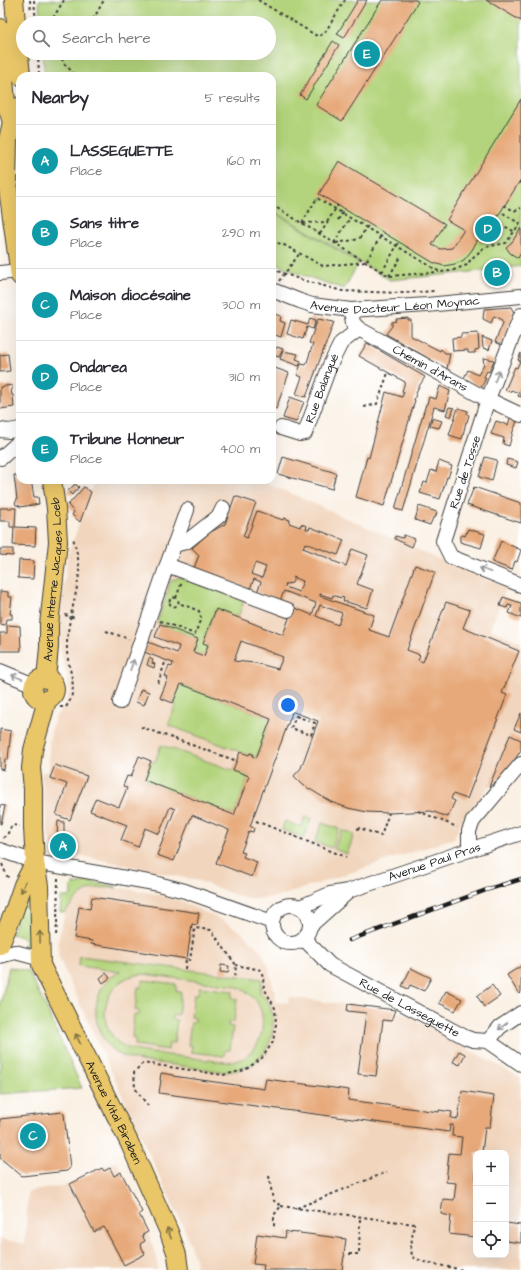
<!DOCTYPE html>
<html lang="en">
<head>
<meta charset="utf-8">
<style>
  :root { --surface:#fff; --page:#f2f2f3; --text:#2b2b33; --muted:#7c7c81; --line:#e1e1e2; --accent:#2563eb }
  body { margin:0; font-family:"Architects Daughter",sans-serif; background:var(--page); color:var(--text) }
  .controls { position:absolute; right:12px; bottom:12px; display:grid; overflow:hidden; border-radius:8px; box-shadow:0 4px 16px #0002 }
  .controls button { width:36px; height:36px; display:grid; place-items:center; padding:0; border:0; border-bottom:1px solid var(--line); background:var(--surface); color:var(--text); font:20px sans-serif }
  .you { position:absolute; left:288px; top:705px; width:14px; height:14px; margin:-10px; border:3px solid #fff; border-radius:50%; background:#1a73e8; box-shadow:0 0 0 6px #1a73e833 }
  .badge { display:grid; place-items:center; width:26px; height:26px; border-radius:50%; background:var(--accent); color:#fff; font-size:13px; font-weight:700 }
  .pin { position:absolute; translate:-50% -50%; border:2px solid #fff; box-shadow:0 1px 4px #0006 }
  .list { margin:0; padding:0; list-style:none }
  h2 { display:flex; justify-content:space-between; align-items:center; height:52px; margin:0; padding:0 16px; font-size:17px }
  h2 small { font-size:13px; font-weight:400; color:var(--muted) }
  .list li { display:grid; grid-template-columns:26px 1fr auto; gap:12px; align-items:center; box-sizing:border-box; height:72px; padding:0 16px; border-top:1px solid var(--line) }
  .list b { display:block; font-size:15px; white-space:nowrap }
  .list p { margin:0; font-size:13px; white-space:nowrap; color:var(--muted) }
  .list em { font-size:13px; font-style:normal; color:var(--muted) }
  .icon { flex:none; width:22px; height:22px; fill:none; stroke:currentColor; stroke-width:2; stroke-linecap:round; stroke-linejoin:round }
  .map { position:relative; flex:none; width:521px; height:1270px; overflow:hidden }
  .search { position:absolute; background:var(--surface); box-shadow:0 4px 16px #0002; left:16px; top:16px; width:260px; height:44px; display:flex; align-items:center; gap:10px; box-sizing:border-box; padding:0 14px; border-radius:22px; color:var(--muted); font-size:15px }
  .panel { position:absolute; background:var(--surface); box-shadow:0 4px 16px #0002; left:16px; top:72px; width:260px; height:412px; border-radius:12px }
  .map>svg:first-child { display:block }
  .built { fill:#f1d5bd; fill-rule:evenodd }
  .green { fill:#b3d47c; stroke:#68784c; fill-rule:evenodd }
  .building { fill:#e7a979; fill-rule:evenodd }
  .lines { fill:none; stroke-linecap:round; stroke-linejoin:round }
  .minor-casing { stroke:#3d3c3a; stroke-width:16 }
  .major-casing { stroke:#3d3c3a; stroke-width:20 }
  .path { stroke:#3d3c3a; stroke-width:2; stroke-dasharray:3 3; stroke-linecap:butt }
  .minor { stroke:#fff; stroke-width:14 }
  .major { stroke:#e9c769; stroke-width:18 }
  .rail-casing { stroke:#1c1c1c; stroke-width:4.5 }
  .rail { stroke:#fff; stroke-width:3; stroke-dasharray:9; stroke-linecap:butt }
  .path-bridge { stroke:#3d3c3a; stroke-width:2; stroke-dasharray:3 3; stroke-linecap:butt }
  .oneway { stroke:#999 }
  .oneway2 { stroke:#827242 }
  .labels { text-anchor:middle; stroke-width:3; stroke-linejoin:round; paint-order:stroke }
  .street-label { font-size:12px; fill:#1c1c1c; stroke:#fff }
</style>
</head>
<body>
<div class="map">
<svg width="521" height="1270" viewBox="0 0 521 1270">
  <rect width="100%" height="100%" fill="#fff"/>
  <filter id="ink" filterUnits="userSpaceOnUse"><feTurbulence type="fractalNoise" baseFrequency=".025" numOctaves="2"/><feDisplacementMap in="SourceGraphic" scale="8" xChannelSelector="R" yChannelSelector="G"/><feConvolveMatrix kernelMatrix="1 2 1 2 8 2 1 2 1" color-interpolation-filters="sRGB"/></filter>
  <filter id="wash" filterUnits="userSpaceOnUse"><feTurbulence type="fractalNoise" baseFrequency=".012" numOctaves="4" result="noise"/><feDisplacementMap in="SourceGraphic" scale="16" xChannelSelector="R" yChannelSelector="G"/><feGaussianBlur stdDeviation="0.9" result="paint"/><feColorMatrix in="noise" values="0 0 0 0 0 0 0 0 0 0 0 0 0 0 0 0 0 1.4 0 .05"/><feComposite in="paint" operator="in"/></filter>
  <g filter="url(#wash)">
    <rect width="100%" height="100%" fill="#faf0e3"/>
    <path class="built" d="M95 480H260L473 574 507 586 490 629 521 642V750L505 774 489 787 463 818 454 838 281 896 256 899H246L199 881 57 850V848L54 847 49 837 43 801 41 773 49 771V743L54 719 66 702 69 690 66 673 59 644V616L68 555Z
      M107 887 128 889 155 894 180 901 216 917 240 931 261 951 269 967 275 995V1002L288 1003 289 997 401 1012 521 1078V1270H196L195 1259 186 1233 58 956 59 937 65 912 78 897 85 892 92 889ZM476 1153H506V1255H476Z
      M116 1161 142 1212 157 1259 158 1270H0V1239L25 1244 28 1192 70 1184Z"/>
    <path class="green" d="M39 0H521V266L501 269 390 280 272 210V76H45L43 53H269V23H40Z
      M272 211 359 263 344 289 297 273 272 262Z
      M180 577 244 601 238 617 216 609 203 642 208 645 204 656 193 652 198 639 157 623 171 581Z
      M181 684 271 719 256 758 252 756V754L250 753 249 755 168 725 176 704 173 703Z
      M161 745 249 776 234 815 144 780 151 761 155 762Z
      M305 817 311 819 304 838 282 830 285 821 301 827Z
      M322 823 339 829 332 848 315 842Z
      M342 830 354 835 347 854 334 849Z
      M84 881 116 886V888C88 886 83 891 65 912H60L61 897H69L71 894V886L74 883 75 885 83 883Z
      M27 889H34L36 950 23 948 25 939 22 936 11 934Z
      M80 956 262 979 260 992C281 1010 275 1048 254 1063 245 1069 235 1071 225 1072 206 1069 186 1067 167 1064 151 1062 132 1062 117 1053 104 1045 96 1028 96 1014 95 1001 101 984 113 976 115 974 118 973 121 972L79 966ZM143 974 235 986C255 994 265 1008 262 1029 261 1039 256 1049 248 1055 241 1061 233 1061 225 1062L144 1052C134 1050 123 1048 116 1040 98 1023 103 991 125 979 130 976 136 975 143 974Z
      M9 967 28 971 43 1001 82 1088 0 1094V1006Z
      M143 980 176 984V991L181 992 178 1015H172V1019L177 1020 174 1043H169L168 1050 135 1045V1039L132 1038 134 1015H139V1011L135 1010 138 987H142Z
      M199 987 233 991 232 998 237 999 234 1022H229L228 1026 233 1027 230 1050H225L224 1056 191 1052 192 1045H188L191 1022H195V1018L191 1017 194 994H198Z"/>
    <g id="blocks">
      <path class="building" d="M358 0H367L344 38 337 34Z
        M382 0H416L418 2 342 121 316 105Z
        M486 0H521V21Z
        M333 41 339 45 306 99 300 95Z
        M521 99V179L482 242 478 239 472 250 464 260 455 264 444 266 434 263 319 194 339 161 445 224 432 245 441 249 452 248 464 230 447 220Z
        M521 228V253L518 258 510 253 506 247 512 242Z
        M496 271 499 278 489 282 486 275Z
        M511 307 514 313 502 345 495 342 503 323 501 319 494 316 491 323 483 319 484 309Z
        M272 313 281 316 280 321 285 323 281 337 272 334Z
        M310 318 316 320 313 329 307 327 303 339 287 334 291 320 308 325Z
        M408 318V320H411V336L440 351 441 349 445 353H450L447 369 386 334 392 326V322L397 321 396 319Z
        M318 319 334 322 306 397 296 394 302 377 297 375 301 364 306 365 313 344 309 343Z
        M478 333 479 349 475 350V353H468V350L453 351 452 338 461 337V334Z
        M482 337 492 341 489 350 483 348Z
        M367 343 425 377 418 388 414 400H415L384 506 356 497 367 457 369 458 386 392 402 397 404 392 402 391 405 382 359 356Z
        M277 347 283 349 279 357 272 355 274 349H276Z
        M283 351 298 354 296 359 301 361 299 366 280 359Z
        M521 353V397L518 396 519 393 511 390 510 392 505 390 515 367 517 368 520 361 518 360Z
        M8 354 10 371 0 372V355Z
        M483 358 494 360 489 372 487 371 484 377 486 378 481 388 464 378 468 370 478 375 484 364Z
        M272 367 289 373 276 409 272 408V388L275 379 272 378Z
        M12 385V390H11L12 395H13L14 407 0 409V387Z
        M440 386 450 391 445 410 434 407 403 511 395 509 426 404H427L429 397 436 399Z
        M290 397 304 402 296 422 283 418Z
        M449 407 454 408 451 417 446 415Z
        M458 408 468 411 467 414 469 415 467 422H466L462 439 449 435Z
        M511 415 518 418 515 427 514 428 509 446 503 444 504 438 491 434 496 421 508 425Z
        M432 418 442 421 439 428 430 426Z
        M283 457 336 473 332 489 278 474Z
        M485 457 497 460 492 481 479 477Z
        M507 459 518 462 516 468 506 465Z
        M439 461 452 466 448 478 447 477 440 499 420 493 424 482 427 483 431 470 436 472Z
        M14 475H17V478H20V480H31L34 497H38L39 504 20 507V506L16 505 15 503 17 500Z
        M75 484 79 487 72 495 68 491Z
        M84 487 91 492 80 522 72 515 74 512 68 505Z
        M474 487 521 503V523L467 505Z
        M235 496 256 503 243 536 247 538 257 511 283 520 284 518 290 520 289 523 300 527 301 524 307 526 306 529 309 530 310 527 344 540 338 555 305 543 303 548 333 560V561L346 566 352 549 368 555 357 584 373 590 367 608 343 601 344 598 341 597V598L333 595 332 598 320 594V596L374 615 369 630 389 637 415 565 435 572 407 650 420 655 418 660 423 662 446 602 470 610 463 628 519 651 502 693 507 695 467 799 453 794 451 799 455 801 448 817 431 811 389 813 367 812 348 808 331 802 303 785 294 776 301 768 318 721 288 710V711L292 713 250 826 254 828 253 832 249 831 241 852 245 853 243 857 257 862 252 877 216 863 229 830 192 815 174 861 157 855 175 809 170 807 159 834 145 828 138 847 121 840 127 825 90 811 96 798 119 807 127 788 123 786 127 776 131 777 139 756 151 761 144 780 234 815 249 776 233 770 240 752 249 755 250 753 253 754 252 756 256 758 271 719 181 684 173 703 160 698 168 678 165 676 169 666 172 667 173 663 144 652 148 642 177 653 179 646 155 637 160 624 198 639 193 652 204 656 208 645 203 643 216 609 283 635 293 607 312 615 316 603 284 591 280 601 257 592 261 582 254 579 250 589 194 568 199 555 192 548 209 533 225 524ZM255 563 266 567 262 578 251 574ZM293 577 303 581 299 592 285 587 286 584 292 583 293 581ZM320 605 342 613 338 625 316 616ZM241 641 283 657 278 669 255 663 234 661Z
        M419 506 437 512 435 518H433L430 525 415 520Z
        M0 508H16L15 527 36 528 35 546 13 545 14 527H10V521H0Z
        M468 529 485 534 481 548 460 542V537L463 535 465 536Z
        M404 535 415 539 412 547 395 539V536L403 538Z
        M501 541 521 550 517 562 515 561 512 570 492 562Z
        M0 549H13V556L0 555Z
        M19 560 34 561 33 579 18 578Z
        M0 591 8 592V597H12L10 614H12V619H6L5 625 0 624Z
        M503 597 521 603V618L509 613 512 606 508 605 507 608 500 606Z
        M7 625 20 626 21 651H0V633H7Z
        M149 658 153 660 152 663 155 664 154 668 147 665Z
        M141 689 149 692 144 705 136 702Z
        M521 713V732L514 729Z
        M0 729 11 731 8 759H5L4 770 0 769Z
        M510 735 521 740V750L505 774 489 787Z
        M55 765 87 776 70 820 56 815 67 784 50 778Z
        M0 805 5 806 1 824H0Z
        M58 821 64 822V836H57Z
        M59 842 68 844 66 852 57 850Z
        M92 897 199 913 197 925 192 924 187 959 91 944 92 941 74 938 79 907 90 909Z
        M221 965 229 966 228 973 220 972Z
        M521 966V992L519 994 507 975Z
        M411 968 431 978 424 991 410 985 408 989 402 986Z
        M106 973 110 978 103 983 100 978Z
        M492 985 500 996 484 1007 477 996Z
        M446 991 462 999 455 1011 439 1003Z
        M348 1004 395 1010 391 1021 383 1020 376 1076 358 1074 366 1013 347 1011Z
        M459 1051 465 1054 460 1065 453 1062Z
        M161 1073 173 1075V1076L264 1089 266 1079 349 1090 348 1100 439 1112V1110L452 1112 451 1118 458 1119 462 1091 494 1096 490 1127H485L482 1153H476V1202L474 1219H476V1237L449 1234 451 1216 441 1214 443 1199 454 1200 456 1183 446 1182 449 1153 460 1154 462 1137 452 1136 453 1125H450L449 1132 159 1093 161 1080H160Z
        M62 1112 64 1114 70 1168 67 1171 22 1176 0 1158V1119Z
        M102 1168 104 1171 110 1168 114 1176 121 1172 142 1212 139 1214 148 1232 142 1235 145 1241 140 1244 145 1254 124 1265 104 1227 94 1232 70 1184Z
        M506 1223 521 1225V1243L506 1241Z
        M287 1231 288 1232 298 1233V1232H300V1233L346 1239 344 1254 345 1256H344L342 1270H263L264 1265 253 1264 257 1234 285 1238 286 1233 285 1232Z"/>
    </g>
  </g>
  <g filter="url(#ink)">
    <use href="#blocks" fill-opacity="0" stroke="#3d3c3a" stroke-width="1"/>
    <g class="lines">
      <g class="minor-casing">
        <g id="minor">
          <path d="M0 273 19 271"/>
          <path id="s1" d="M272 290 300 301 312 305 351 310 427 305 521 296"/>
          <path id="s2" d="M351 310 353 323 359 329 481 396 521 415"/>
          <path d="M521 315 488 399 443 541 451 557 521 585"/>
          <path id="s3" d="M281 428 300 434 305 433 330 365 341 343 359 329"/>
          <path d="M0 430 9 431 20 429"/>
          <path d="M1 458 20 441"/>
          <path d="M174 545 186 542 219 516 223 508"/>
          <path d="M167 565 288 610"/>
          <path d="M0 671 34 685"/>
          <path d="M120 702 167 565 187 510"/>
          <path d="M0 850 35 862 154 883 185 891 272 922"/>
          <path d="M469 850V831L473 821 521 764"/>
          <circle cx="291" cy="924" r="19"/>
          <path id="s4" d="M300 907 330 894 348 891 469 850 521 833"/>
          <path d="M311 925 348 892"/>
          <path id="s5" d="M304 939 330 965 465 1037 473 1040 488 1041 521 1064"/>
          <path d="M0 956 15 952 41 959"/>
          <path d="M488 1041 500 1027 521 1013"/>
        </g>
      </g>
      <g class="major-casing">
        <g id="major">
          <path d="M14 0 21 76"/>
          <path d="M0 28 6 103 12 122"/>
          <path d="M20 106 12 122 8 140 7 181 20 276"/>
          <circle cx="44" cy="689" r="11"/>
          <path id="s6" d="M46 679 49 647V625L58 542 56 508 52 480"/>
          <path id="s7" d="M47 700 33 750 31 768 33 789V828L35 862 39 886 41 965 129 1142 169 1232 177 1255 179 1270"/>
          <path d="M0 945 13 914 23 885 35 862"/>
        </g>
      </g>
      <path class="path" d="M30 0 31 12
        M34 0 36 23
        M258 0 317 36 324 34 345 0
        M50 23 64 0
        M88 23 94 18 104 0
        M38 53 39 76
        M59 53 65 65 77 76
        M519 182 521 183
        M272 205 389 276 439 272
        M504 205 514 211 521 208
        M503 213 520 224
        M338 220 342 214
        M495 221 515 232
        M302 223 317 198 440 272 451 271 467 265 471 259 485 247 506 243 521 222
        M303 223 327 222 338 205
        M320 234 328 222
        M272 241 284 245 323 266 366 262 380 237
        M334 243 350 218
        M336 243 359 239 369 224
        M272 269 299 279 342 291 402 293 435 291
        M382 272 399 242
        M389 276 401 257
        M279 281 300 253
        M364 407 377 404 388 373
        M169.5 602a4.5 4.5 0 1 1 9 0a4.5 4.5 0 1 1-9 0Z
        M176 598 182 582
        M65 615 76 618
        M160 621 195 634 201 618 199 611 179 603
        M106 631 129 639
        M158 683 166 660
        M60 707H66C80 688 68 671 67 651 66 625 76 600 79 574 80 563 76 549 73 538
        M296 716 315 723 311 735 291 728Z
        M141 727 237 761
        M418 811 457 827
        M256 821 346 857
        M357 829 360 828 381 836 389 813
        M3 838 7 835 12 825 20 826
        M49 843 52 852
        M2 864 7 876 10 879
        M56 935 57 924 58 878
        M185 969 186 959 190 960 195 928 211 930 236 965 235 977
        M148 1106 135 1088 134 1072 143 1063 223 1075 245 1070 262 1058 273 1042 276 1024 275 1008 264 988 263 977 261 970 236 965
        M269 1176 273 1200 281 1206 274 1215V1228
        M281 1206 414 1224 411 1246 412 1257 424 1262 463 1270
        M297 1208 387 1172
        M349 1254H359L360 1217"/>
      <use href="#minor" class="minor"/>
      <use href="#major" class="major"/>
      <g class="rail-casing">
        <path id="rail" d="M350 940 489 889 521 879"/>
      </g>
      <use href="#rail" class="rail"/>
      <path class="path-bridge" d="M338 220 345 209"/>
    </g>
    <defs><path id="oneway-shaft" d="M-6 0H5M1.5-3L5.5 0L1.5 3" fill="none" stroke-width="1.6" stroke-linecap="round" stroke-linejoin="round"/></defs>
    <g class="oneway">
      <use href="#oneway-shaft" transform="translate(497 376) rotate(-68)"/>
      <use href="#oneway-shaft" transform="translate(485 570) rotate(-158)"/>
      <use href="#oneway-shaft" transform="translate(132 665) rotate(-71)"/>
      <use href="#oneway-shaft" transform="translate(17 677) rotate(-158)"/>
      <use href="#oneway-shaft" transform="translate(503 1026) rotate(142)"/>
    </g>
    <g class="oneway2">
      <use href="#oneway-shaft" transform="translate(23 887) rotate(112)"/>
      <use href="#oneway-shaft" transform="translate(40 937) rotate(-92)"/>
      <use href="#oneway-shaft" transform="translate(78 1039) rotate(-116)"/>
      <use href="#oneway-shaft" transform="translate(169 1233) rotate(-111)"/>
    </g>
  </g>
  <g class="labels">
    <g class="street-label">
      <text dy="4" stroke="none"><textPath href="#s1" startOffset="126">Avenue Docteur Léon Moynac</textPath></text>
      <text dy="4" stroke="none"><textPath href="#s2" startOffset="103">Chemin d'Arans</textPath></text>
      <text dy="4" stroke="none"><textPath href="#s3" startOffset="73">Rue Balangué</textPath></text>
      <text transform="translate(465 472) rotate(-72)" y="4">Rue de Tosse</text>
      <text dy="4" stroke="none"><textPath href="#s6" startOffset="100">Avenue Interne Jacques Loeb</textPath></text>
      <text dy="4" stroke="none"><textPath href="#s4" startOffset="142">Avenue Paul Pras</textPath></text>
      <text dy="4" stroke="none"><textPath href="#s5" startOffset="127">Rue de Lasseguette</textPath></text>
      <text dy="4" stroke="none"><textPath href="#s7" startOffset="432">Avenue Vital Biraben</textPath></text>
    </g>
  </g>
</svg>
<div class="controls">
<button>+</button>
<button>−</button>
<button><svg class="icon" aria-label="locate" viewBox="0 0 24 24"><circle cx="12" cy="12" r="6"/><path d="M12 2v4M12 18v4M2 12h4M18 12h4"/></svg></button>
</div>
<div class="you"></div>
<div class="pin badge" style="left:63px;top:846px;background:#0f9aa8">A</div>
<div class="pin badge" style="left:497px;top:273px;background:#0f9aa8">B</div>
<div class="pin badge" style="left:33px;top:1136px;background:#0f9aa8">C</div>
<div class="pin badge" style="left:488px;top:229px;background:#0f9aa8">D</div>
<div class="pin badge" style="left:367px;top:54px;background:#0f9aa8">E</div>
<div class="search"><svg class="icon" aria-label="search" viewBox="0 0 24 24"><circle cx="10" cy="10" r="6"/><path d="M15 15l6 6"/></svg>Search here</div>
<section class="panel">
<h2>Nearby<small>5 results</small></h2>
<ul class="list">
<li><span class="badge" style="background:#0f9aa8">A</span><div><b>LASSEGUETTE</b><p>Place</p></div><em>160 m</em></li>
<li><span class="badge" style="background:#0f9aa8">B</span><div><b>Sans titre</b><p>Place</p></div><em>290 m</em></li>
<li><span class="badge" style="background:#0f9aa8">C</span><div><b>Maison diocésaine</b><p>Place</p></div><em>300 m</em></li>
<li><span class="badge" style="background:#0f9aa8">D</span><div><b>Ondarea</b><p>Place</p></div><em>310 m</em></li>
<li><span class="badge" style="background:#0f9aa8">E</span><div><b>Tribune Honneur</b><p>Place</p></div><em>400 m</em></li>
</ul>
</section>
</div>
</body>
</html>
